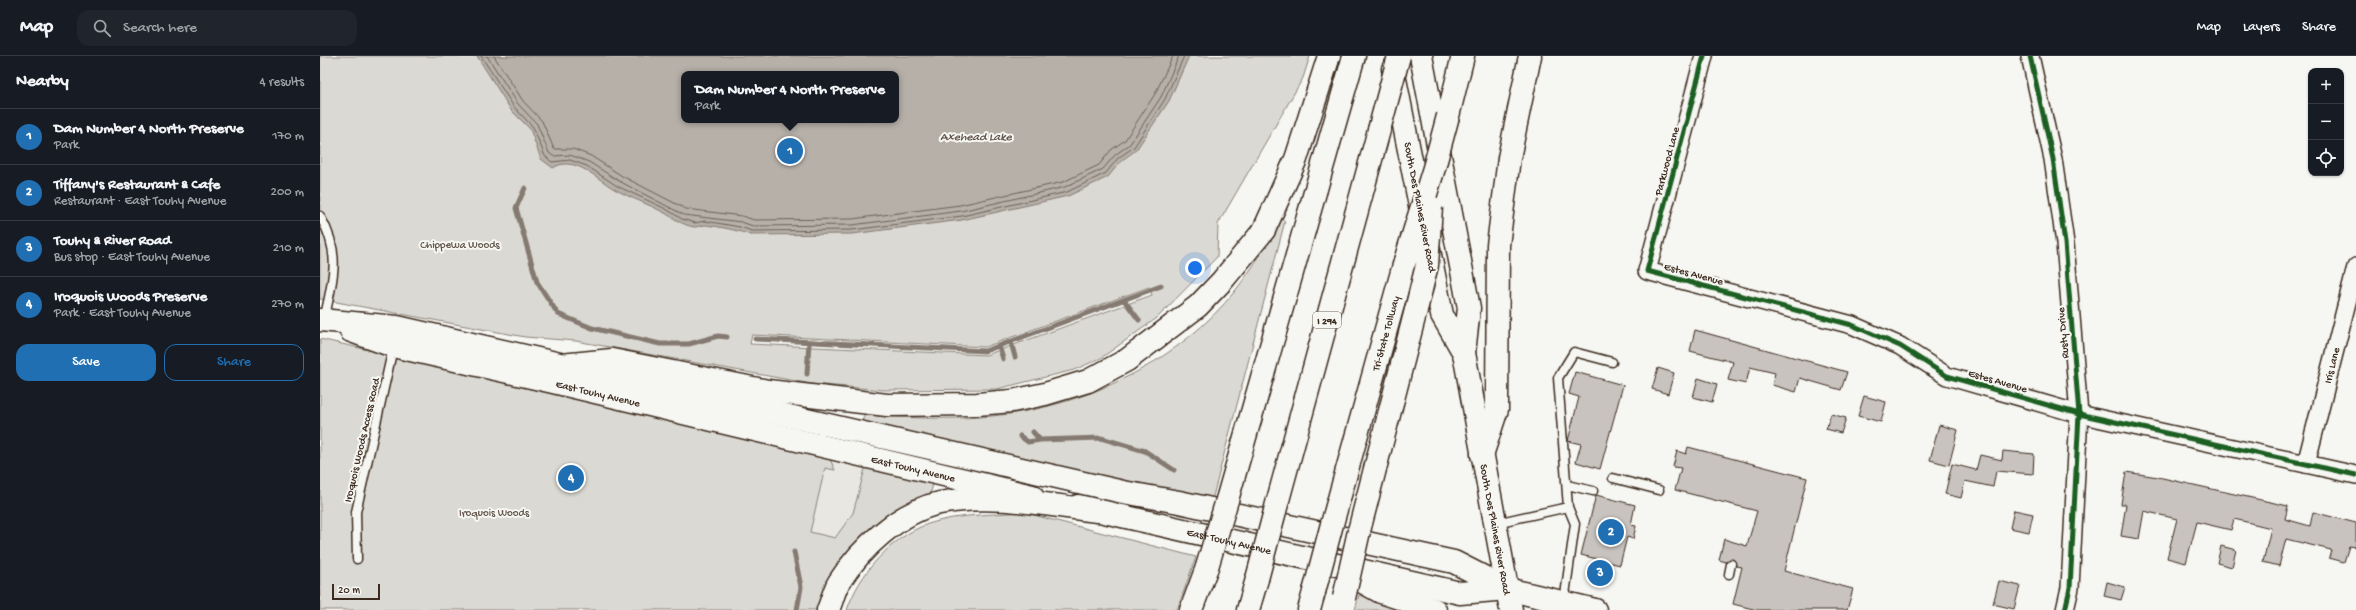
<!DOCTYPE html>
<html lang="en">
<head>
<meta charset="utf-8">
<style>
  :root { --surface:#171b24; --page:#20242c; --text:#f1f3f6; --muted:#9ea1a6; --line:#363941; --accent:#1f6fb2 }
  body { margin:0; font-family:"Gochi Hand",sans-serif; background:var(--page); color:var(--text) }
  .controls { position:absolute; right:12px; top:12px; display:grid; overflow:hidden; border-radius:8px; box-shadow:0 1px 3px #0004 }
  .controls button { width:36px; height:36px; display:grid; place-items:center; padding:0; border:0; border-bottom:1px solid var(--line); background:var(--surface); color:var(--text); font:20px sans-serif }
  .scale { position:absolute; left:12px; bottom:10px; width:48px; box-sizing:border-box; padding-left:4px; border:2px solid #3b2a1e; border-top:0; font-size:11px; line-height:14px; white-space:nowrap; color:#3b2a1e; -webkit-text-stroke:3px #f6f6f2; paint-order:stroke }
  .you { position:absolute; left:875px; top:212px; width:14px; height:14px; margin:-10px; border:3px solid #fff; border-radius:50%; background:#1a73e8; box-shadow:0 0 0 6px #1a73e833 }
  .badge { display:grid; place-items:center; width:26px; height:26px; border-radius:50%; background:var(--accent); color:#fff; font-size:13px; font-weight:700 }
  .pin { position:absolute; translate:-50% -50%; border:2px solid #fff; box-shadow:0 1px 4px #0006 }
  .popup { position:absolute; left:361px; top:15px; width:218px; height:52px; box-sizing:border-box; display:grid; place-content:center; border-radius:8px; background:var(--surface); filter:drop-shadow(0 1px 3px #0005); font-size:13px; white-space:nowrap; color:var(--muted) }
  .popup b { font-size:15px; color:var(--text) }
  .popup::after { content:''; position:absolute; left:50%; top:100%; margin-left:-8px; border:8px solid transparent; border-top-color:var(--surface) }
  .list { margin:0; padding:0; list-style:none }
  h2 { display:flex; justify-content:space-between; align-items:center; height:52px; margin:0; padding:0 16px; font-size:17px }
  h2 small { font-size:13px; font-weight:400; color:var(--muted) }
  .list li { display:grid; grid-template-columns:26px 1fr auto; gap:12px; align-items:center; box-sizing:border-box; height:56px; padding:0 16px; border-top:1px solid var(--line) }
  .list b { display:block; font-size:15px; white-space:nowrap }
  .list p { margin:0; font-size:13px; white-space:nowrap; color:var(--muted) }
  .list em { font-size:13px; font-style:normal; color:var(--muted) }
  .actions { display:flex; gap:8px; padding:12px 16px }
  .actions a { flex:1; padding:9px 0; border:1px solid var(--accent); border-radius:12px; text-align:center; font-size:14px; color:var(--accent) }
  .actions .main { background:var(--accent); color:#fff }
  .icon { flex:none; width:22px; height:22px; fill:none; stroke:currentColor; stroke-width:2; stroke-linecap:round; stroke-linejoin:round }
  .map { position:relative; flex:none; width:2036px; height:554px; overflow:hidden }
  header { display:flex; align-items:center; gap:24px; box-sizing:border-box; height:56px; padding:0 20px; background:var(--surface); border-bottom:1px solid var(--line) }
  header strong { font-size:19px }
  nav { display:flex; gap:22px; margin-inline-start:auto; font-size:14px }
  .search { width:280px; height:36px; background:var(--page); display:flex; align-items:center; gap:10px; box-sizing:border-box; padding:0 14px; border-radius:12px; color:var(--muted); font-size:15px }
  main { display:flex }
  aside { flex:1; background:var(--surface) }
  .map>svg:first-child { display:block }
  .built { fill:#e8e7e2 }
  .green { fill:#dad9d3; stroke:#8a8278; fill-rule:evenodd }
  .water { fill:#b6b0a9; stroke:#857a71; fill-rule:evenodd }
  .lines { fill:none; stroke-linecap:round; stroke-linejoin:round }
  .shore { stroke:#6c6056; stroke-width:1 }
  .stream { stroke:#857a71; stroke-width:5 }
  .building { fill:#c8c3be; stroke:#3b2a1e }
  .lane-casing { stroke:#3b2a1e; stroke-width:11 }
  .street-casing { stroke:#3b2a1e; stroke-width:20 }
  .secondary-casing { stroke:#3b2a1e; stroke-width:25 }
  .highway-casing { stroke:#3b2a1e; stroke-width:25 }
  .lane { stroke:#f6f6f2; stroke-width:8 }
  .street { stroke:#f6f6f2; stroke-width:17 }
  .secondary { stroke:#f6f6f2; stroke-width:22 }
  .highway { stroke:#f6f6f2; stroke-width:22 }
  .highway-bridge-casing { stroke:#3b2a1e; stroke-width:25; stroke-linecap:butt }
  .highway-bridge { stroke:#f6f6f2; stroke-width:22 }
  .cycleway-casing { stroke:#f6f6f2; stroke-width:8 }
  .cycleway { stroke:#1b5e20; stroke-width:5 }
  .labels { text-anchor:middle; stroke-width:4; stroke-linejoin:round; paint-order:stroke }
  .shield { fill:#f6f6f2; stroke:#73675e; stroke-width:1 }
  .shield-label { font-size:10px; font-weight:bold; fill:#3b2a1e }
  .street-label { font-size:11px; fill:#3b2a1e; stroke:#f6f6f2 }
  .park-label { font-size:11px; fill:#63564b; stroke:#f6f6f2 }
  .water-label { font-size:12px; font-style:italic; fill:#605248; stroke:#f6f6f2 }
</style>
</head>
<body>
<header>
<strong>Map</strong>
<div class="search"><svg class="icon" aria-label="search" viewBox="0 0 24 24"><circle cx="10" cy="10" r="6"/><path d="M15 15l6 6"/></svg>Search here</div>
<nav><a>Map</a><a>Layers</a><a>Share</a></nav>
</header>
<main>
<aside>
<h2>Nearby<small>4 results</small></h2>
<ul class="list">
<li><span class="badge">1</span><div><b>Dam Number 4 North Preserve</b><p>Park</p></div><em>170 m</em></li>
<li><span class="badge">2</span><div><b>Tiffany's Restaurant &amp; Cafe</b><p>Restaurant · East Touhy Avenue</p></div><em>200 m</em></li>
<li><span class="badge">3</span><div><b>Touhy &amp; River Road</b><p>Bus stop · East Touhy Avenue</p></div><em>210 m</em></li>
<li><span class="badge">4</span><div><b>Iroquois Woods Preserve</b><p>Park · East Touhy Avenue</p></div><em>270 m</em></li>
</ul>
<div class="actions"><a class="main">Save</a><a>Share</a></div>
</aside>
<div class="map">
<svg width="2036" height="554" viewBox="0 0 2036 554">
  <rect width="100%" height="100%" fill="#f6f6f2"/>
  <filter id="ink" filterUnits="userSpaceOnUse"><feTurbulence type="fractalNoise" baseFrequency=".025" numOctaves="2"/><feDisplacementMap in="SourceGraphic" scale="8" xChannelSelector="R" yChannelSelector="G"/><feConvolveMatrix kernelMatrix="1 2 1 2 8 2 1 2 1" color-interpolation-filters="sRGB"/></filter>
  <g filter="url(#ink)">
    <path class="built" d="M508 399 546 409 533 457 515 482 490 476Z"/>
    <path class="green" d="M0 0H990L983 22 898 168 897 201 837 262 781 302 754 314 677 333 564 334 492 328 256 285 205 281 0 243ZM364 18H576V64H364ZM829 231 832 239 666 299 430 288 432 279 665 291Z
      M961 163 965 165 892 444 810 429 542 366 544 359C591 362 641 365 689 358 774 346 861 303 915 235 933 212 947 188 961 163Z
      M0 283 508 399 515 414 505 412 490 476 515 482 533 457 546 409 614 425 610 439 498 554H0Z
      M702 456 876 501 857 554H527C539 518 571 481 608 468 638 458 671 459 702 456Z
      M1039 539 1094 554H1035Z"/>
    <path class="water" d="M157 0H869L849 45 816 94 801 105 788 121 748 140 642 164 532 178 431 179C417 174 401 171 386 169 382 169 378 171 374 171 362 169 354 162 343 156 328 148 311 142 296 134 278 124 254 98 233 112L221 103 210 73 191 54ZM364 18H576V64H364Z"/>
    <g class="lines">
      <path class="shore" d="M161 0 194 51 213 71 225 100 232 106 250 104 267 110 297 130 346 153 362 163 375 167 385 165 420 171 432 175 532 174 642 160 747 136 786 117 798 102 814 91 845 43 864 0
        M167 0 198 48 217 68 229 97 233 100 250 99 269 106 299 125 364 159 421 166 433 170 532 169 641 155 745 131 783 113 795 99 810 88 841 41 859 0
        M174 0 203 45 222 65 234 93H253L271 100 302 120 366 153 422 160 434 164 532 163 640 149 743 126 779 109 791 94 805 84 835 38 853 0"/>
      <path class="stream" d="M205 132 196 152 217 226 238 258 272 272 340 288H369L398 280 407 281
        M804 244 819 264
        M435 283 665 295 841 230
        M691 286 695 301
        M679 290 683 303
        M487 318 489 286
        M713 376 720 384 781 382 825 395 854 414
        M700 380 708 386 720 384
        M474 496 481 531 477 554"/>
    </g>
    <path class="building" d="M1375 274 1527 316 1521 334 1480 322 1476 336 1452 329 1455 317 1430 311 1426 328 1408 324 1413 306 1370 295Z
      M1338 312 1354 317 1348 338 1332 333Z
      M1255 316 1303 329 1280 413 1256 406 1261 388 1248 385 1259 341 1249 338Z
      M1378 322 1397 328 1392 346 1373 341Z
      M1544 340 1566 346 1561 366 1538 360Z
      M1511 358 1526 362 1521 377 1506 373Z
      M1619 369 1638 374 1629 409 1610 404Z
      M1368 391 1487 422 1464 515 1533 533 1527 554H1437L1413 548 1422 511 1416 510 1412 503 1406 506 1399 504 1404 483 1427 490 1437 455 1355 434 1361 412 1353 411 1357 395 1366 398Z
      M1683 395 1714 398 1713 418 1676 415 1673 431 1645 425 1641 442 1625 438 1632 408 1656 414 1660 399 1682 404Z
      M1806 416 1838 421 1968 450 1965 463 1990 470 1993 456 2036 467V491L2029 490 2024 506 2009 502 2011 494 1966 483 1959 510 1943 506 1951 472 1914 463 1911 474 1877 466 1866 507 1847 502 1857 463 1824 455 1819 483 1801 480 1806 448H1801Z
      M1276 439 1315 449 1311 469 1316 470 1313 483 1307 481 1300 509 1261 499Z
      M1694 454 1713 458 1709 476 1690 472Z
      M1901 490 1916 494 1912 511 1897 507Z
      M1679 525 1700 530 1694 553 1673 548Z
      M1787 526 1805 531 1801 544 1784 540Z"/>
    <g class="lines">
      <g class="lane-casing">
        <path id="lane" d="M0 160C22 198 13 223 4 264
          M1293 422 1339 434
          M1247 429 1273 435
          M1176 467 1248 451 1238 322 1254 296 1292 306
          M37 503 36 456 73 292
          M1409 518 1411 508
          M1244 546 1255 468 1248 451"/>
      </g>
      <g class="street-casing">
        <g id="street">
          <path d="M1384 0 1327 215 1532 269 1580 290 1627 320 1759 358 2036 419"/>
          <path d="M1710 0 1733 103 1745 187 1759 358 1750 532 1745 554"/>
          <path id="s1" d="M1986 408 2036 211"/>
        </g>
      </g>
      <g class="secondary-casing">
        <g id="secondary">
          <path id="s2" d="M1101 0 1149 252 1144 297 1191 554"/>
          <path d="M1073 13 1102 160"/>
          <path d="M1109 194 1122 259 1144 297"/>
          <path d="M0 264 77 271 803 436 859 446 1134 506 1187 533 1275 554"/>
          <path id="s3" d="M31 275 73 290 229 325 712 440"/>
          <path id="s4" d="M758 450 1140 537 1187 533"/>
          <path d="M1032 520 1061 536 1115 554"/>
        </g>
      </g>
      <g class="highway-casing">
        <g id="highway">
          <path d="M1128 60 1143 0"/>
          <path d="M241 309 292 304 448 335 567 349 657 348 692 345 725 338 768 325 807 304 878 250 902 225 944 174 976 103 1009 0"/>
          <path d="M1162 399 1177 353 1178 189 1189 102 1210 0"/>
          <path d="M907 444 1034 0"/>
          <path d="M955 455 1059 74"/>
          <path id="s5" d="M1012 468 1085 205"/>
          <path d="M1039 475 1096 254"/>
          <path d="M508 554C512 545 514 534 519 526 540 493 580 455 620 447 671 437 727 449 777 455"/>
          <path d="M871 554 887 511"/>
          <path d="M928 554 937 523"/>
          <path d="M989 554 994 536"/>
        </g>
      </g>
      <use href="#lane" class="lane"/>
      <use href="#street" class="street"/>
      <use href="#secondary" class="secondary"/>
      <use href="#highway" class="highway"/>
      <g class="highway-bridge-casing">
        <path id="highway-bridge" d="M1059 74 1079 0
          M1085 205 1114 112 1128 60
          M1096 254 1107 209 1111 151
          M887 511 907 444
          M937 523 955 455
          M994 536 1012 468
          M1024 542 1039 475"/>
      </g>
      <use href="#highway-bridge" class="highway-bridge"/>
      <g class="cycleway-casing">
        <path id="cycleway" d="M1384 0 1327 215 1532 269 1580 290 1627 320 1759 358 2036 419
          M1710 0 1733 103 1745 187 1759 358 1750 532 1745 554"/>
      </g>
      <use href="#cycleway" class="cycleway"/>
    </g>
  </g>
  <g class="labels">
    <rect class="shield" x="993" y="256" width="28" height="16" rx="3"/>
    <g class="shield-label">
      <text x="1007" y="268">I 294</text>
    </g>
    <g class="street-label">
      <text transform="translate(1346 105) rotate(-75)" y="4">Parkwood Lane</text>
      <text transform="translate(1101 151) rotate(79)" y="4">South Des Plaines River Road</text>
      <text transform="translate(1374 217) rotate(15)" y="4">Estes Avenue</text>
      <text dy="4" stroke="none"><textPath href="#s5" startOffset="198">Tri-State Tollway</textPath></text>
      <text transform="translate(1742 277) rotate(-95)" y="4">Rusty Drive</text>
      <text dy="4" stroke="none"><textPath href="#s1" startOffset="102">Iris Lane</textPath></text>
      <text transform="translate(1678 324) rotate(16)" y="4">Estes Avenue</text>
      <text dy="4" stroke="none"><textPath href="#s3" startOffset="255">East Touhy Avenue</textPath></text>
      <text transform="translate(41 384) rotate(-77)" y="4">Iroquois Woods Access Road</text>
      <text dy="4" stroke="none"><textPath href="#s3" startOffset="579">East Touhy Avenue</textPath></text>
      <text dy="4" stroke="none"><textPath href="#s2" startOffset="481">South Des Plaines River Road</textPath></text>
      <text dy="4" stroke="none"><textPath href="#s4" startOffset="155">East Touhy Avenue</textPath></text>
    </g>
    <g class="park-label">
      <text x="140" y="192">Chippewa Woods</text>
      <text x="174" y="460">Iroquois Woods</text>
    </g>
    <g class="water-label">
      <text x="656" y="84">Axehead Lake</text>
    </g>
  </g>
</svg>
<div class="controls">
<button>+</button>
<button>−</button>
<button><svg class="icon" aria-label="locate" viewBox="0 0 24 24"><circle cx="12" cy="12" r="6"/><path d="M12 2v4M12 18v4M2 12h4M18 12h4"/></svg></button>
</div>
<div class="scale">20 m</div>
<div class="you"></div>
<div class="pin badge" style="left:470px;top:95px">1</div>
<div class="popup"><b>Dam Number 4 North Preserve</b>Park</div>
<div class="pin badge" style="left:1291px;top:476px">2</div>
<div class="pin badge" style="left:1280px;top:517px">3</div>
<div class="pin badge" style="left:251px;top:422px">4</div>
</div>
</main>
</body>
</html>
